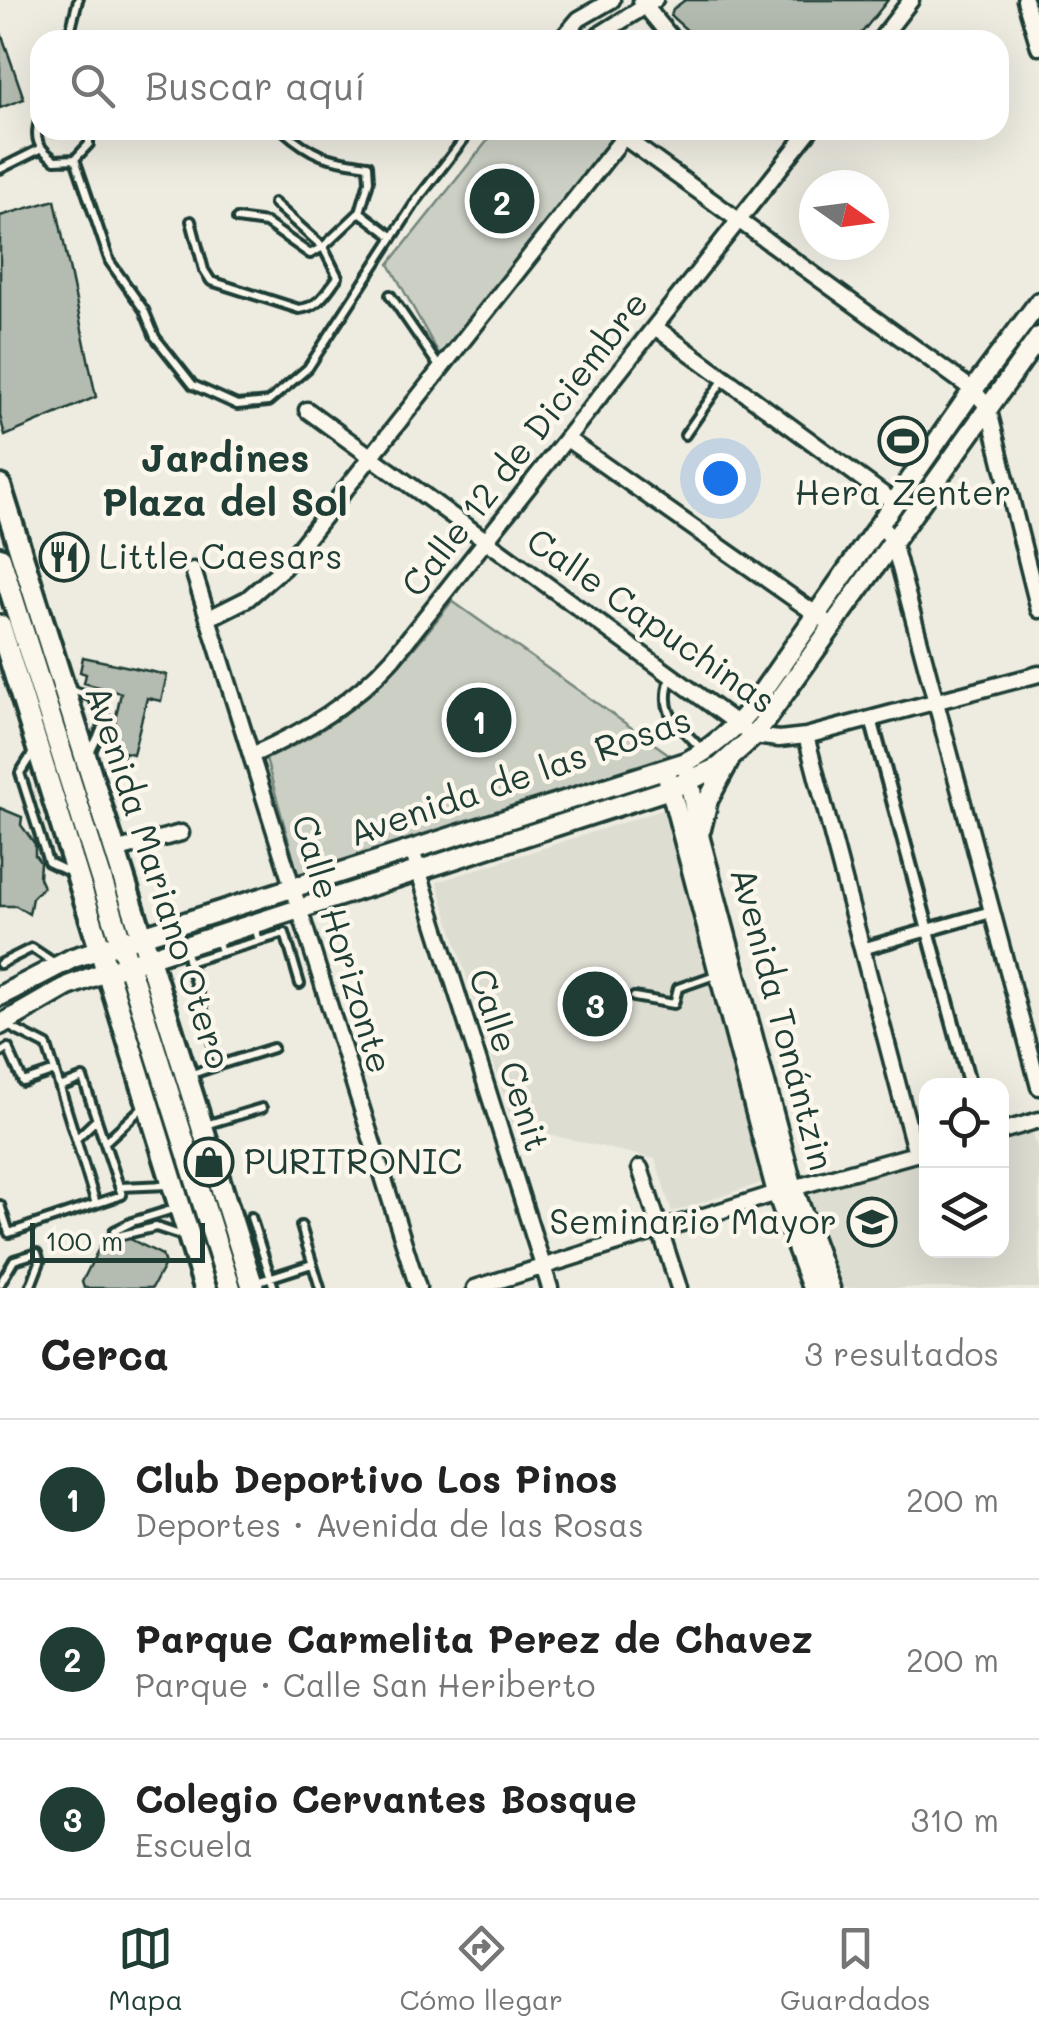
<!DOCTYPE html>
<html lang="es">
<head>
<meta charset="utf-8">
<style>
  :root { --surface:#fff; --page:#f2f2f2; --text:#222; --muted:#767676; --line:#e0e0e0; --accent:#1f3d34 }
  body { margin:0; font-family:Mali,sans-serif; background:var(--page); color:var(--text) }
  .controls { position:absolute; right:30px; bottom:30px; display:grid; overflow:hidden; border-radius:20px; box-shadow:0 10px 40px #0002 }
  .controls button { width:90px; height:90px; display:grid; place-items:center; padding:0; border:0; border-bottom:2px solid var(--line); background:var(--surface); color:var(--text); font:50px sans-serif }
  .compass { position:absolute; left:799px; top:170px; width:90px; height:90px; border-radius:50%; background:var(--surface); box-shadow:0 10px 40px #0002; rotate:104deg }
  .scale { position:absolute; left:30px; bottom:25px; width:175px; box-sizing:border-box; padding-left:10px; border:5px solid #1f3d34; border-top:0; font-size:28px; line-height:35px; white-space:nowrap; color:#1f3d34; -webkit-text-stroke:8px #fbf7ec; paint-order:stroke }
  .you { position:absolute; left:720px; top:478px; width:35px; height:35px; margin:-25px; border:8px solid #fff; border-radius:50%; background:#1a73e8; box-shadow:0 0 0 15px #1a73e833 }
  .badge { display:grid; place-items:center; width:65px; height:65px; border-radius:50%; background:var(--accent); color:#fff; font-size:32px; font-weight:700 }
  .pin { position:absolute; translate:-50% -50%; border:5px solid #fff; box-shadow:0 2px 10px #0006 }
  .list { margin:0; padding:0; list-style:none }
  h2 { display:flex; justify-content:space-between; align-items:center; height:130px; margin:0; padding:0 40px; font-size:42px }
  h2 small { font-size:32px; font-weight:400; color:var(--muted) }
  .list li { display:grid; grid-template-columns:65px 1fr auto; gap:30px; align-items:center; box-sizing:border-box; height:160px; padding:0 40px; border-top:2px solid var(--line) }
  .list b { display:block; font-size:38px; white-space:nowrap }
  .list p { margin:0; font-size:32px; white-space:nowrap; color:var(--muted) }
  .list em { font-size:32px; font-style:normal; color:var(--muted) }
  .icon { flex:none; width:55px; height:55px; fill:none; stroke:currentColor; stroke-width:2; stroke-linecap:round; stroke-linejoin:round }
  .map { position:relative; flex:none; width:1039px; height:1288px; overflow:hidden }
  .search { position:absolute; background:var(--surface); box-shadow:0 10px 40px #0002; left:30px; right:30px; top:30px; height:110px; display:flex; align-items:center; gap:25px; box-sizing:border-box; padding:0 35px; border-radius:30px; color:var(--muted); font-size:38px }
  .sheet { height:610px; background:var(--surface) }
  nav { display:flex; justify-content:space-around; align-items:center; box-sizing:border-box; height:140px; border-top:2px solid var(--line); background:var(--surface); font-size:28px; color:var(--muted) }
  nav a { display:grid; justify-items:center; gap:5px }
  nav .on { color:var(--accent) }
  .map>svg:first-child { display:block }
  .built { fill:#ddddd2 }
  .green { fill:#cbcfc4; stroke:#75867c; stroke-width:2.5 }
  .building { fill:#b4bbb0; stroke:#1f3d34; stroke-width:2.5 }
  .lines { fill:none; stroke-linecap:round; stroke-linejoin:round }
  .service-casing { stroke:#1f3d34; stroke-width:14 }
  .pedestrian-casing { stroke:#1f3d34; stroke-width:18 }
  .minor-casing { stroke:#1f3d34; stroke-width:21 }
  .tertiary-casing { stroke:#1f3d34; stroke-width:25 }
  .secondary-casing { stroke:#1f3d34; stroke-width:28 }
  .primary-casing { stroke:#1f3d34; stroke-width:28 }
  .service { stroke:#fbf7ec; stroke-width:6 }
  .pedestrian { stroke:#fbf7ec; stroke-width:10 }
  .minor { stroke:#fbf7ec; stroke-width:14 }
  .tertiary { stroke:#fbf7ec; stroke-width:18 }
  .secondary { stroke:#fbf7ec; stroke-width:20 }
  .primary { stroke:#fbf7ec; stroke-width:20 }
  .labels { text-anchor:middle; stroke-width:9; stroke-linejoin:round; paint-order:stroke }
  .street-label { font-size:35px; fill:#1f3d34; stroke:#fbf7ec }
  .poi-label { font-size:35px; fill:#1f3d34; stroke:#fbf7ec; text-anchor:start }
  .neighbourhood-label { font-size:38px; font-weight:bold; fill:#1f3d34; stroke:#fbf7ec }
</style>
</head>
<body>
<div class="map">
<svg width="1039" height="1288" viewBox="0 0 1039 1288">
  <rect width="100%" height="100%" fill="#eeece1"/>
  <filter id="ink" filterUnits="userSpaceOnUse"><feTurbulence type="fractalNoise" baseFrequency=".01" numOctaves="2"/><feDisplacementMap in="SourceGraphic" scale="20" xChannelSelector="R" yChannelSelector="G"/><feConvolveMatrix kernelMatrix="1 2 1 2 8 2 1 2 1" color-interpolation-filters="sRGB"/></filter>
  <g filter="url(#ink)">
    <path class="built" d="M665 809 762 1183 672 1212 655 1159 513 1126 437 882Z
      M1033 1133 1039 1157V1288H843L808 1193 926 1161V1250H1002V1141Z"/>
    <path class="green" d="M496 130H606L613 137 441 358 389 264Z
      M452 601 673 757 299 879 266 759C356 719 393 676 452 601Z"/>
    <path class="building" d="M685 0H888L856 40H698L671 16 673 9Z
      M0 30 24 99 0 108Z
      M55 200 96 397 5 436 0 416V216Z
      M83 657 167 675 161 701 147 698 133 754 125 752 123 758 108 754 121 693 84 683 86 674 80 672Z
      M0 808 22 817 21 825 35 844V855L40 862 39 878 43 887 32 898 29 914 16 906H0Z
      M114 1231 162 1255 165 1264 152 1288H84L82 1282 106 1234Z"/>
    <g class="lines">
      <g class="service-casing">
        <path id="service" d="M68 40 78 0
          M40 118C33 139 38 148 55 160L75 159 89 144V130
          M283 130C315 158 328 159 368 165L369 181 360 212 393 237
          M75 159 110 262 144 310 155 337 193 385 237 405 268 402 308 368 417 200 471 130
          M0 169 40 149
          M274 203 323 247 360 212
          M191 221 204 270 211 281 299 309C320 307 326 292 338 277L323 247 310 254 266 223 237 219
          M390 295 440 368
          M685 435 724 379
          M670 678C658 720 682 724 703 752
          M67 689 90 696 104 710V724L89 755
          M34 751 20 773 48 862 69 872
          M259 941 285 933 300 984
          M185 949 219 1065 189 1075
          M221 952 259 941 255 927
          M188 962 221 952 217 938
          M0 964 32 948 56 964
          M634 997 674 1004 678 988 718 974
          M8 1026 47 1046 96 1204
          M0 1053 8 1048 23 1082 55 1071
          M219 1065 273 1048
          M205 1125 262 1108
          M76 1139 97 1119
          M105 1142 144 1106
          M120 1187 168 1185
          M0 1205 9 1233 122 1195 83 1078 60 1087
          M251 1217 274 1288
          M301 1226 320 1288
          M114 1231 132 1222 174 1209
          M122 1235 156 1227 183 1236
          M253 1283 312 1264
          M0 1284 14 1260 37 1253 40 1262 30 1288"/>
      </g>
      <g class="pedestrian-casing">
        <path id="pedestrian" d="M871 719 970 1086
          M862 949 991 912"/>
      </g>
      <g class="minor-casing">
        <path id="minor" d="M1025 0 1039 47
          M641 1 673 40
          M561 40 579 19 612 0
          M591 40 655 0
          M880 40 911 0
          M614 130 973 390 988 407 1039 610
          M655 327 895 503
          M307 410 754 736 779 739 806 736 1039 674
          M567 439 823 619
          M879 525 892 538 1039 1087
          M193 570 418 1288
          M209 618 247 599 284 567 623 138
          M806 736 916 1154
          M252 755C306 731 353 703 393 658L810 130
          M412 850 550 1288
          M115 851 181 833
          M1002 1131 1039 1120
          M640 1168 679 1288
          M475 1288 793 1188 926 1151"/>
      </g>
      <g class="tertiary-casing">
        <path id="tertiary" d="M688 773 700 839 793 1188 830 1288
          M668 779 777 1193 812 1288
          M701 829 708 800 729 761
          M0 996 73 958 686 762C713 748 732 731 751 708L973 390 1039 302
          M0 1025 68 986 108 971 670 789 719 767 754 736 1039 337"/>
      </g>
      <g class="secondary-casing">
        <path id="secondary" d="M0 486 253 1288
          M0 626 205 1288"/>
      </g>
      <g class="primary-casing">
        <path id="primary" d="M0 558 230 1288"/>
      </g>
      <use href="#service" class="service"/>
      <use href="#pedestrian" class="pedestrian"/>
      <use href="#minor" class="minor"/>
      <use href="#tertiary" class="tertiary"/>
      <use href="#secondary" class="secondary"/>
      <use href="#primary" class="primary"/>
    </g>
  </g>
  <defs>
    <g id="stadium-ring" transform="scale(2.5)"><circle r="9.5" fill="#fbf7ec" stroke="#1f3d34" stroke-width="1.5"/><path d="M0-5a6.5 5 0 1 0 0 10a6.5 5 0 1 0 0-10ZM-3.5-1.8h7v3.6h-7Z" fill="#1f3d34"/></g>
    <g id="restaurant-ring" transform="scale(2.5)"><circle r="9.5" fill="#fbf7ec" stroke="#1f3d34" stroke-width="1.5"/><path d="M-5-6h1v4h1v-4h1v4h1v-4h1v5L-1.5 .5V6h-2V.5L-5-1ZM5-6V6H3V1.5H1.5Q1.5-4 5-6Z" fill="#1f3d34"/></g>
    <g id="shop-ring" transform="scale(2.5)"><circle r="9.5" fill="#fbf7ec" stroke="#1f3d34" stroke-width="1.5"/><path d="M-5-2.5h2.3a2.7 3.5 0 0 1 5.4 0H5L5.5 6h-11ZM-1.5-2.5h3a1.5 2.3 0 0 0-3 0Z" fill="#1f3d34"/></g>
    <g id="school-ring" transform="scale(2.5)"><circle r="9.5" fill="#fbf7ec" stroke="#1f3d34" stroke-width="1.5"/><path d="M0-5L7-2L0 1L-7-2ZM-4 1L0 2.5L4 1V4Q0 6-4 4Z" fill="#1f3d34"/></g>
  </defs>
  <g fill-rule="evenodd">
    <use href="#stadium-ring" x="903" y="441"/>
    <use href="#restaurant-ring" x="64" y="557"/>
    <use href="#shop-ring" x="209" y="1162"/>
    <use href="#school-ring" x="872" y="1222"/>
  </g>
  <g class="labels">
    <g class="street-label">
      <text transform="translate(525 444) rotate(-52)" y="12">Calle 12 de Diciembre</text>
      <text transform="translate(651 621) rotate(35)" y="12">Calle Capuchinas</text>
      <text transform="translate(520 777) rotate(-19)" y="12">Avenida de las Rosas</text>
      <text transform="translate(158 877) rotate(72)" y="12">Avenida Mariano Otero</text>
      <text transform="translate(342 944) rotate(73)" y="12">Calle Horizonte</text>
      <text transform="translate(782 1019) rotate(75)" y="12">Avenida Tonántzin</text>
      <text transform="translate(509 1060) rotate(72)" y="12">Calle Cenit</text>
    </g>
    <g class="poi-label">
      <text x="903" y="505" text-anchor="middle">Hera Zenter</text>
      <text x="99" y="569">Little Caesars</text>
      <text x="244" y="1174">PURITRONIC</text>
      <text x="837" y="1234" text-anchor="end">Seminario Mayor</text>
    </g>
    <g class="neighbourhood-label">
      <text x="225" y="472">Jardines<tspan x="225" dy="44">Plaza del Sol</tspan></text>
    </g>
  </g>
</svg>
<div class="controls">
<button><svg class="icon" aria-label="locate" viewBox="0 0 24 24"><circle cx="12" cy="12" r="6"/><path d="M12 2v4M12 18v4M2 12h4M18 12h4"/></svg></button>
<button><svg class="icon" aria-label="layers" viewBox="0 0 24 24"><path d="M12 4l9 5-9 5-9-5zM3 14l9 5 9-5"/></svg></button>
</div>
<svg class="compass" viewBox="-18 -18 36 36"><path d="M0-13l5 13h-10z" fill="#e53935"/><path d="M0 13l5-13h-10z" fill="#767676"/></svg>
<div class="scale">100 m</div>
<div class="you"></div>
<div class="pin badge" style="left:479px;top:720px">1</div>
<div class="pin badge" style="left:502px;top:201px">2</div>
<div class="pin badge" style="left:595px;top:1004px">3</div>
<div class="search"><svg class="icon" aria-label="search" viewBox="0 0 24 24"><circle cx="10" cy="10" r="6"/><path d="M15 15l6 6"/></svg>Buscar aquí</div>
</div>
<section class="sheet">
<h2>Cerca<small>3 resultados</small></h2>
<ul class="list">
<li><span class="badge">1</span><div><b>Club Deportivo Los Pinos</b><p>Deportes · Avenida de las Rosas</p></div><em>200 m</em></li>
<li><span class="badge">2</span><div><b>Parque Carmelita Perez de Chavez</b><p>Parque · Calle San Heriberto</p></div><em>200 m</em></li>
<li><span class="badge">3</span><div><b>Colegio Cervantes Bosque</b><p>Escuela</p></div><em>310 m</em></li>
</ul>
</section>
<nav>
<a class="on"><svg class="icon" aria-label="map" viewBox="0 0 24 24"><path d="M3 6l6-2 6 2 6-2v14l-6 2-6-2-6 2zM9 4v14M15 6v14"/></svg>Mapa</a>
<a><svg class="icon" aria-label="directions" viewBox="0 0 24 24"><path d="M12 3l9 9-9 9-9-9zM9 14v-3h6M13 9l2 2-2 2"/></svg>Cómo llegar</a>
<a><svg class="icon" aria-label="saved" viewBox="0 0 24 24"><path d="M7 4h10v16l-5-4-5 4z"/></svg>Guardados</a>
</nav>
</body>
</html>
